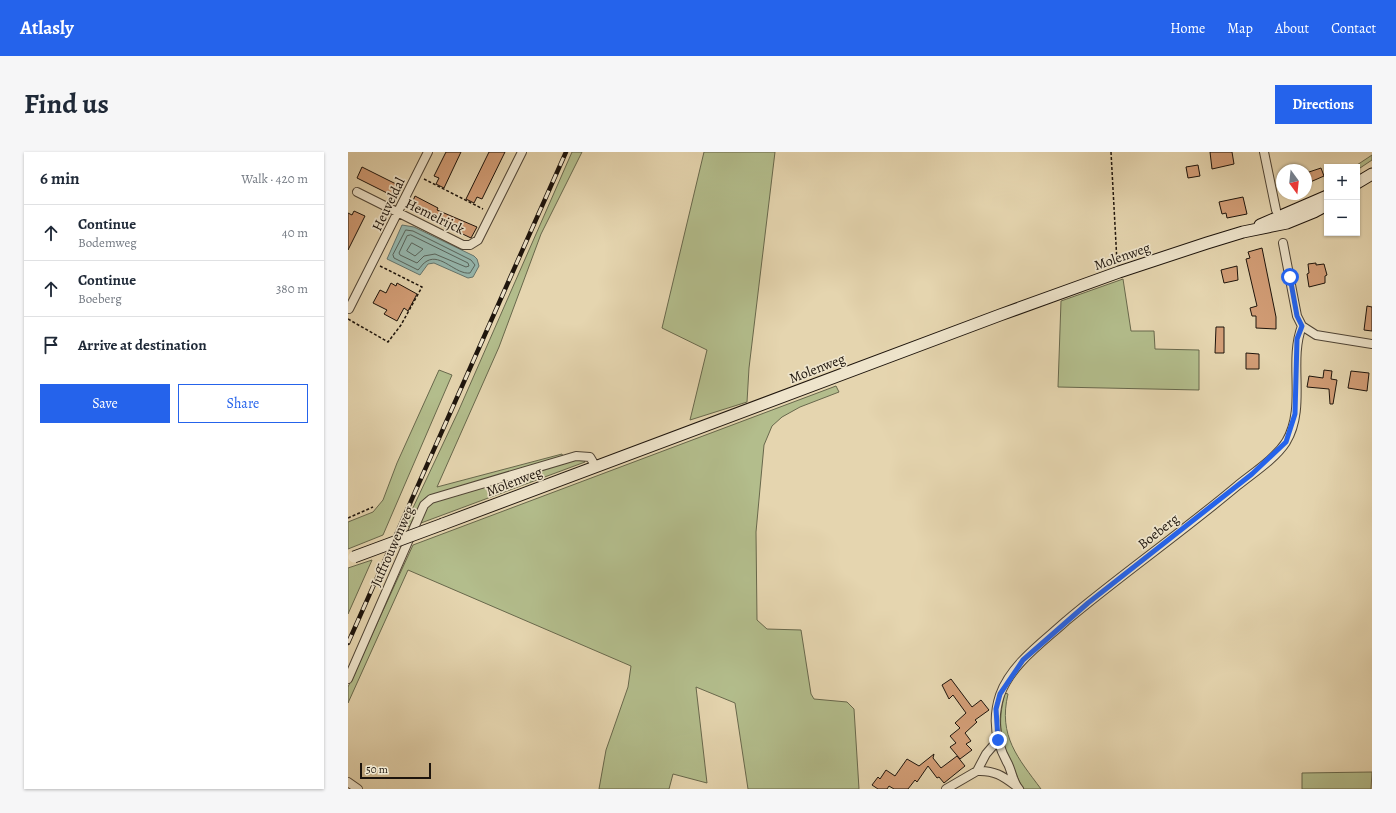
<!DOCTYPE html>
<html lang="en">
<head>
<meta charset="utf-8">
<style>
  :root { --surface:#fff; --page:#f6f6f7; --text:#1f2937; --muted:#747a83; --line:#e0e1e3; --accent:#2563eb }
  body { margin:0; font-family:Alegreya,serif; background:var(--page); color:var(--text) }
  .controls { position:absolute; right:12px; top:12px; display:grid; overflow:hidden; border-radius:0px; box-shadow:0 1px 3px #0004 }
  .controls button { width:36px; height:36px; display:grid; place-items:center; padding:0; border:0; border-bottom:1px solid var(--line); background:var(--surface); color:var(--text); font:20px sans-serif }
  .compass { position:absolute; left:928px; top:12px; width:36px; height:36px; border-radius:50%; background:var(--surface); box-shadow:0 1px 3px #0004; rotate:165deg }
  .scale { position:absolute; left:12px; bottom:10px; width:71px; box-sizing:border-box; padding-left:4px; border:2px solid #1d140c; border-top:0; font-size:11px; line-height:14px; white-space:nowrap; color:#1d140c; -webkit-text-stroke:3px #eee4cb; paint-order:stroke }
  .stop { position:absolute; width:12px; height:12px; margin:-9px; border:3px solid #2563eb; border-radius:50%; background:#fff }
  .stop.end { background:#2563eb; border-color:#fff; box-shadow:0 1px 4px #0008 }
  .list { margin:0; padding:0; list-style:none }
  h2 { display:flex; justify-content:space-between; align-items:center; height:52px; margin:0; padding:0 16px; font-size:17px }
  h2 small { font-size:13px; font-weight:400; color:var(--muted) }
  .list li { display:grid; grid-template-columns:26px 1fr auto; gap:12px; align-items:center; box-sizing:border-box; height:56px; padding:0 16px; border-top:1px solid var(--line) }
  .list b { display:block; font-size:15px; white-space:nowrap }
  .list p { margin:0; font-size:13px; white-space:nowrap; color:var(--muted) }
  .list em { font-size:13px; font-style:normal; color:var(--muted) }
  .actions { display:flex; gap:8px; padding:12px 16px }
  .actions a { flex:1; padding:9px 0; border:1px solid var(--accent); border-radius:0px; text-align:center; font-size:14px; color:var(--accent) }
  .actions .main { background:var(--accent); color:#fff }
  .icon { flex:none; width:22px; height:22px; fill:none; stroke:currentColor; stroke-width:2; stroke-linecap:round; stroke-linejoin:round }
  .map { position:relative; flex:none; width:1024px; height:637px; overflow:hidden; border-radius:0px }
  header { display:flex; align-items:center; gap:24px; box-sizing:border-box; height:56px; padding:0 20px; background:var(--accent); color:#fff }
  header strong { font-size:19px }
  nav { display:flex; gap:22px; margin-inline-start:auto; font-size:14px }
  .intro { display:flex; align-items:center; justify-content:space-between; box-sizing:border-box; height:96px; padding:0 24px }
  h1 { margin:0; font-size:28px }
  .button { padding:10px 18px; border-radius:0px; background:var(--accent); color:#fff; font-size:14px; font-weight:700 }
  main { display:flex; gap:24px; padding:0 24px }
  aside { flex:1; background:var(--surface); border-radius:0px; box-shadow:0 1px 3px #0004 }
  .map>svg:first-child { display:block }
  .green { fill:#b3bd8c; stroke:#68684c }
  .water { fill:#96b8af; stroke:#66766e }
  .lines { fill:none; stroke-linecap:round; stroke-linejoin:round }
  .shore { stroke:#5a665e; stroke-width:1 }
  .building { fill:#d29d76; stroke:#1d140c }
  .minor-casing { stroke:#4f4435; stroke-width:10 }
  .secondary-casing { stroke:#1d140c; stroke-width:13 }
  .path { stroke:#1d140c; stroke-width:1.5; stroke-dasharray:3 2; stroke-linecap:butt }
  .minor { stroke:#eee4cb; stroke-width:8 }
  .secondary { stroke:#eee4cb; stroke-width:11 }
  .rail-casing { stroke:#1d140c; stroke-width:4.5 }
  .rail { stroke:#eee4cb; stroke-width:3; stroke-dasharray:9; stroke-linecap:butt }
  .secondary-bridge-casing { stroke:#1d140c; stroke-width:13; stroke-linecap:butt }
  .secondary-bridge { stroke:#eee4cb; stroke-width:11 }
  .route { stroke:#2563eb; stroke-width:5 }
  .labels { text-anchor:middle; stroke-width:3.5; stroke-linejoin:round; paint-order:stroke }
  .street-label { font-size:14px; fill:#1d140c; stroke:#eee4cb }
</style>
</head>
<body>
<header>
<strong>Atlasly</strong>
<nav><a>Home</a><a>Map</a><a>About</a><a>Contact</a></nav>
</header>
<div class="intro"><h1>Find us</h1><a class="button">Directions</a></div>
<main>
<aside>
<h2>6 min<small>Walk · 420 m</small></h2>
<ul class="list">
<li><svg class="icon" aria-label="ahead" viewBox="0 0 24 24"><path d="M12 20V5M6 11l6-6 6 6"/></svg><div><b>Continue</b><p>Bodemweg</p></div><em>40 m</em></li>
<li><svg class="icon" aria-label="ahead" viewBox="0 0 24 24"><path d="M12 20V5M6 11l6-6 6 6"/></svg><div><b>Continue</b><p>Boeberg</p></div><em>380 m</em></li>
<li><svg class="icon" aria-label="arrive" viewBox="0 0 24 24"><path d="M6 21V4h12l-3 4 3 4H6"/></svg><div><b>Arrive at destination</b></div></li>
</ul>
<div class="actions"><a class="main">Save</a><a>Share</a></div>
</aside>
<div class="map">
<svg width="1024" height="637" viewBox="0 0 1024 637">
  <rect width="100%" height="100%" fill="#e5d5af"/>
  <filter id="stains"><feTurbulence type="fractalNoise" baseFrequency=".005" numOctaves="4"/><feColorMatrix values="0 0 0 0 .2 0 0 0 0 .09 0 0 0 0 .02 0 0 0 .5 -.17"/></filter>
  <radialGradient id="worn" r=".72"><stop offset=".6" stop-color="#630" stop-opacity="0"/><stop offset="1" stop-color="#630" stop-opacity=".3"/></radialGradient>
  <path class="green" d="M224 0H234L193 82 151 195 89 335 214 302 215 305 77 346 72 352 62 374 55 377 110 260Z
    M356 0H427L401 216 399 250 342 268 359 198 314 176Z
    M1024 3V8L1009 18V15H1006Z
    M775 127 783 179H806L807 197 851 198V238L710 235 713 149Z
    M91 218 104 223 35 383 0 397V370L25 360 35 348 49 311Z
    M488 234 491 240 452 255 434 265 424 274 416 293 408 380 409 468 419 477 453 478 463 542 466 547 499 550 506 557 511 637H400L387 551 348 535 359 631 325 622 321 637H251L258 598 280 535 283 514 60 418 0 551V535L65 393Z
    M230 307 235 308 237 310 73 371 76 360 82 351Z
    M24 408 0 462V416Z
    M657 541 660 542C650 584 670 606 693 637H676C671 631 669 624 666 617 652 589 649 572 657 541Z
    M1024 620 1023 637H954V621Z"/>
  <path class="water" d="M54 73 66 75 126 104 129 107 131 114 125 125 120 126 86 111 80 112 72 123 39 107Z"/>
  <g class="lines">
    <path class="shore" d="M58 78 65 79 123 108 127 113 122 121C108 123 93 101 79 109 75 111 73 115 70 118L46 106 45 103Z
      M63 83 120 111 121 114 118 115 87 102 76 104 69 111 52 103 51 101 59 84Z
      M64 91 75 97 67 104 59 99Z"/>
  </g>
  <path class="building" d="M98 0H113L96 36 88 32 91 26 86 24Z
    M141 0H157L134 47 129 45 126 51 118 47Z
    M862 0H884L886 12 864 17Z
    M850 13 852 24 840 26 838 15Z
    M14 15 52 34 47 45 9 26Z
    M973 16 976 24 960 31 958 21Z
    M67 44 90 56 89 58 129 75 123 86 100 75 99 77 62 56Z
    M895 45 899 62 879 66 878 61 874 62 871 50Z
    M6 59 17 64 0 98V61L4 63Z
    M914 96 928 165V177L908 176V164H904L902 156 909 154 898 107 902 106 900 100Z
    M968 111V113L976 112 979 123 977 124V131L961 135 959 122 961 121 960 112Z
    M889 114 890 128 876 131 873 118Z
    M43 131 48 134 49 131 69 142 60 159 56 156 49 169 36 162 39 158 25 151 32 138 38 141Z
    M1019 154 1024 155V179L1016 178Z
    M868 175H876V201H867Z
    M898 201 911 202V217H898Z
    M976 218 984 219 983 227 989 228 985 252H982L981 237 959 235 961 224 975 226Z
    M1003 219 1021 221 1019 239 1000 236Z
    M603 527 624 555 633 548 641 558 627 568 629 570 617 581 623 589 618 592 624 598 612 607 602 595 608 591 602 584 612 576 607 571 618 561 605 543 601 547 594 533Z
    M586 602 585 606 593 616 609 604 617 614 596 631 591 625 589 626 580 614 569 630 567 628 560 637H546L541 634 539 637H530L524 633 530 625 532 627 538 618 547 624 559 607 571 614Z"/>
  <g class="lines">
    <g class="minor-casing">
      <path id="minor" d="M916 0 928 58
        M9 40 115 93H122L130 88 174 0
        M935 91 949 164 954 174 968 183 1024 192
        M1 157 80 0
        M0 527 76 353 83 347 228 304 242 305 248 315
        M629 619C646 618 655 624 668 634
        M0 630 10 637
        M598 637 629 619 638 602 650 588
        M671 637C665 631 664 620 660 612 648 591 644 567 652 543 663 512 695 490 718 469 774 422 833 381 889 334 905 321 927 307 938 290 959 255 940 210 954 174"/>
    </g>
    <g class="secondary-casing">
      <path id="secondary" d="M1009 31 1024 22
        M912 73 979 44
        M95 372 652 163 771 120 859 91 895 80 939 71 966 60 979 53"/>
    </g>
    <path class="path" d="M763 0 769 110
      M76 27 135 57
      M0 167 40 190 53 173 74 135 32 114
      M0 366 25 355"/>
    <use href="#minor" class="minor"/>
    <use href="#secondary" class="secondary"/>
    <g class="rail-casing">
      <path id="rail" d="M0 491 218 0"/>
    </g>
    <use href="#rail" class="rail"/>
    <g class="secondary-bridge-casing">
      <path id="secondary-bridge" d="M6 405 95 372"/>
    </g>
    <use href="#secondary-bridge" class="secondary-bridge"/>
  </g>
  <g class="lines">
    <path class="route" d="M650 588 648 557 652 542 675 508 740 451 904 322 938 290 947 262 949 187 954 174 949 164 942 125"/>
  </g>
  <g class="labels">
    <g class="street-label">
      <text transform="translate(40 52) rotate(-64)" y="5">Heuveldal</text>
      <text transform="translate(87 64) rotate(26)" y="5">Hemelrijck</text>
      <text transform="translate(774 104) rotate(-19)" y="5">Molenweg</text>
      <text transform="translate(469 216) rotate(-21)" y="5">Molenweg</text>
      <text transform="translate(166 329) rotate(-21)" y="5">Molenweg</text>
      <text transform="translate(810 379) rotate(-38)" y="5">Boeberg</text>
      <text transform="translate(44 394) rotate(-66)" y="5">Juffrouwenweg</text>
    </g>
  </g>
  <rect width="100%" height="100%" filter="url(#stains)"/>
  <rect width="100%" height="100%" fill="url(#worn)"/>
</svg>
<div class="controls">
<button>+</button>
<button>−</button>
</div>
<svg class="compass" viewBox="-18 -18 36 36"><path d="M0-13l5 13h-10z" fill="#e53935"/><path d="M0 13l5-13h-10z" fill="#747a83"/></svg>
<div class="scale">50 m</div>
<div class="stop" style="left:942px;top:125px"></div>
<div class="stop end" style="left:650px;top:588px"></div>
</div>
</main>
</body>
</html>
